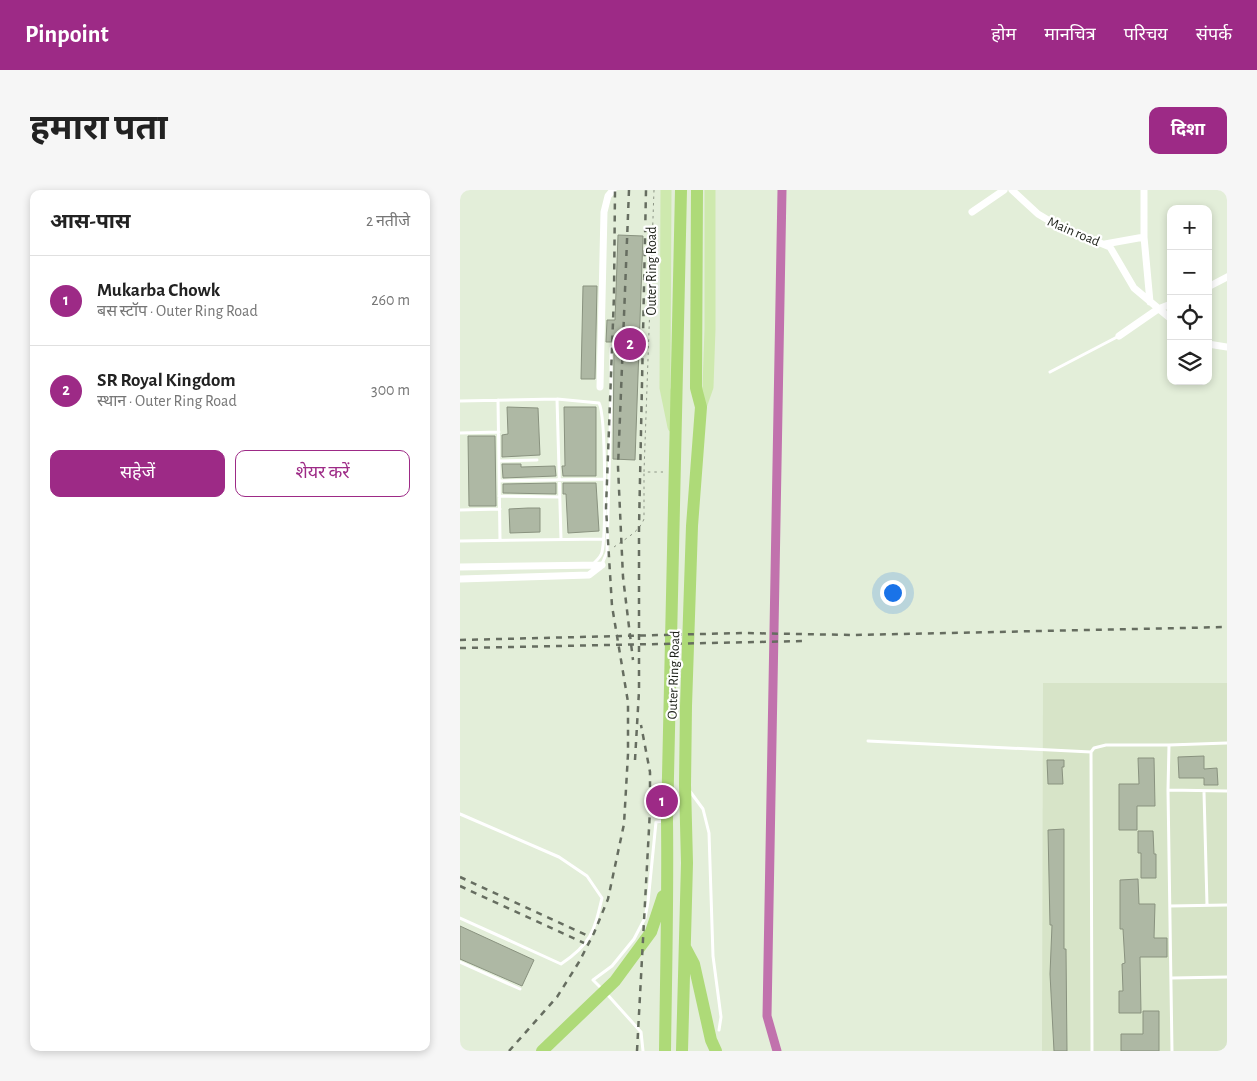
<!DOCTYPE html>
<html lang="hi">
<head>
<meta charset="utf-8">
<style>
  :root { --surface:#fff; --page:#f6f6f6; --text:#222; --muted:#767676; --line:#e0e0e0; --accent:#9d2a86 }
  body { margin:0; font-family:"Alegreya Sans","Noto Sans Devanagari",sans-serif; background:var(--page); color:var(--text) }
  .controls { position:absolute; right:15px; top:15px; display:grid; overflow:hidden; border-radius:10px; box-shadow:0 2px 8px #0003 }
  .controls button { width:45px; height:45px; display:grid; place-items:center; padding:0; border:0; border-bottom:1px solid var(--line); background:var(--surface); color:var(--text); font:25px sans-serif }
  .you { position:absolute; left:432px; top:402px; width:18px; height:18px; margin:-12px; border:4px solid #fff; border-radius:50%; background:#1a73e8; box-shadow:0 0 0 8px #1a73e833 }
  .badge { display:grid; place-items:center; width:32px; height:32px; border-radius:50%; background:var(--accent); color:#fff; font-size:16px; font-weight:700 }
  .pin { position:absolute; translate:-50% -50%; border:2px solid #fff; box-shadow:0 1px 5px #0006 }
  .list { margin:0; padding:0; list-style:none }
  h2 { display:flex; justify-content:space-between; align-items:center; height:65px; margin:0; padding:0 20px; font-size:21px }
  h2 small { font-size:16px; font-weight:400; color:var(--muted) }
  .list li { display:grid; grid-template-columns:32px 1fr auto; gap:15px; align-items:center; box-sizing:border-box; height:90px; padding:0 20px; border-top:1px solid var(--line) }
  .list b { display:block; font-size:19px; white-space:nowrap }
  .list p { margin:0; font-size:16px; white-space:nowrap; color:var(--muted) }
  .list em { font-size:16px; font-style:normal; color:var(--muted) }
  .actions { display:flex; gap:10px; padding:15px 20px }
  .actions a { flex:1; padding:11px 0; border:1px solid var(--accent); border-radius:10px; text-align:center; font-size:18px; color:var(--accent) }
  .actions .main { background:var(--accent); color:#fff }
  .icon { flex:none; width:28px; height:28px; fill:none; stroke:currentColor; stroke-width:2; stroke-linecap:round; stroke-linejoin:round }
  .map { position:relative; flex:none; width:767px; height:861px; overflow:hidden; border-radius:10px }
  header { display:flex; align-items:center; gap:30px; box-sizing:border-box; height:70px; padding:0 25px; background:var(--accent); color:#fff }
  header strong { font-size:24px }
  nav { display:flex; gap:28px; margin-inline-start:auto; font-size:18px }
  .intro { display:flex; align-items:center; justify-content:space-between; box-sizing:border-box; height:120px; padding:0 30px }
  h1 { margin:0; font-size:35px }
  .button { padding:12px 22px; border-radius:10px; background:var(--accent); color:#fff; font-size:18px; font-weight:700 }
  main { display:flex; gap:30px; padding:0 30px }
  aside { flex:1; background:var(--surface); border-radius:10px; box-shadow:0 2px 8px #0003 }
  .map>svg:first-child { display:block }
  .built { fill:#d7e4c8 }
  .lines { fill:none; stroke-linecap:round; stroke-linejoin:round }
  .canal { stroke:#c172ad; stroke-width:9 }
  .building { fill:#aeb8a4; stroke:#89927f }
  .path { stroke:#8d9586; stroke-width:1; stroke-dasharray:2.5 4; stroke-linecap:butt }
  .lane { stroke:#fff; stroke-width:3 }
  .street { stroke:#fff; stroke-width:7 }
  .primary { stroke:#cee9ae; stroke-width:11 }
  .highway { stroke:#aeda78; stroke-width:12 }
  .rail { stroke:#666d60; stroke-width:2.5; stroke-dasharray:6 6; stroke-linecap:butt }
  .labels { text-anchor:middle; stroke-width:4.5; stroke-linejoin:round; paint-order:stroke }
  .street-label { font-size:14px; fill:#1b1f17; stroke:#fff }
</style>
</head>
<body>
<header>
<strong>Pinpoint</strong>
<nav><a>होम</a><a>मानचित्र</a><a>परिचय</a><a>संपर्क</a></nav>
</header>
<div class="intro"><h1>हमारा पता</h1><a class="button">दिशा</a></div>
<main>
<aside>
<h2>आस-पास<small>2 नतीजे</small></h2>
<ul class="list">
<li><span class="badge">1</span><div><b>Mukarba Chowk</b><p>बस स्टॉप · Outer Ring Road</p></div><em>260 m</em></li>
<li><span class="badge">2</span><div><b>SR Royal Kingdom</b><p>स्थान · Outer Ring Road</p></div><em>300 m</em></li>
</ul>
<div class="actions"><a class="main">सहेजें</a><a>शेयर करें</a></div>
</aside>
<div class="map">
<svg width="767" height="861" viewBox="0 0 767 861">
  <rect width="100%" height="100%" fill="#e3eed9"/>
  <path class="built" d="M583 493H767V861H582Z"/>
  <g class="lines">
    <path class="canal" d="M317 861 307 826 322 0"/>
  </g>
  <path class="building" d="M158 45 183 46 175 270 153 269 154 158V152H146L147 130H155Z
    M123 96H137L135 189H121Z
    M47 217 78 218 80 265 42 267V245L48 244Z
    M104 217H136V286H103L102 276H105Z
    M8 246H35L36 316H9Z
    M42 274H61V277L95 276 96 286 43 288Z
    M96 293V304L43 303V294Z
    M103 293H136L139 341 108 343 106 304H103Z
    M68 318H80V342L50 343 49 319Z
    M744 566V579L757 578 758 595H744V588H719L718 567Z
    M678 568H694L695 616H677V640H659V594H679Z
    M587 570H604V577H602L603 594H588Z
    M604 639V759H606L607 861H594L590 784 592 735H590L588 640Z
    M678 641H693L694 664H696V688H681V663H678Z
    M678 689 679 714H695L694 748H707V767H680L681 823H659V801H663L662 774 665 773 663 739H660V690Z
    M0 736 74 770 62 796 0 769Z
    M683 821H699V861H661V844H683Z"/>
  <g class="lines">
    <path class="path" d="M194 0 184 282H203
      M154 357C165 349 179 342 184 329V283"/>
    <path class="lane" d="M590 182 659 146
      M97 209 101 349
      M38 210 40 350
      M0 211 97 209 139 213C146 225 146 344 142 362 141 367 137 370 133 374
      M0 243 39 242
      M39 271 77 270
      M39 291 144 289
      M39 306 99 307
      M0 320 40 319
      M0 351 144 349
      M142 374 147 362 151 208V158
      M408 551 631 562
      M709 555 708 600 712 861
      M229 600 243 619 249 643 253 766 261 827 259 840
      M708 600 767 601
      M744 602 747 715
      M0 624 99 667 127 686 142 708C134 742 131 754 101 774L0 728
      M710 716 767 715
      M0 772 60 799
      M712 788 767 787
      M141 798 133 790 152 776 174 749 185 728 188 712 196 632 204 631
      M146 803 181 842 183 861
      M632 861 631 562 634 558 646 555H709L767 553"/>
    <path class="street" d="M552 0 578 24 588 30 601 37 650 57 674 98 711 129
      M684 0V47L690 112
      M512 22 544 0
      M645 54 684 47
      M748 97 767 87
      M659 146 698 119 711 114
      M748 154 767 157
      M140 197 144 22 148 6 153 0
      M0 377 142 375
      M0 389 129 385 142 375"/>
    <path class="primary" d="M206 0 205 198 213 237
      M241 217 248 197 250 139V0"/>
    <path class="highway" d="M225 757 234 774 251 850 256 861
      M82 861 155 791 191 742 203 706
      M205 861C206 784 208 708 207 631L221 0
      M222 861 227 673 225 595 226 516 232 336 241 217 236 198 237 0"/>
    <path class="rail" d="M169 0 158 277 163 387 173 470
      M0 450 282 443 395 445 767 437
      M0 458 347 451
      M175 570 179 501V338L186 0
      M0 687 126 745
      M0 696 124 753
      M49 861 97 807 119 772 134 743 148 709 164 634 168 564V512L152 416 146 318 154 105 155 0
      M177 861 190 620V582L181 535"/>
  </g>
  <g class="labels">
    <g class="street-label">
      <text transform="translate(614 41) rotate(23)" y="5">Main road</text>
      <text transform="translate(191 81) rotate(-90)" y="5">Outer Ring Road</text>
      <text transform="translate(213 485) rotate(-88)" y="5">Outer Ring Road</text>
    </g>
  </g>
</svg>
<div class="controls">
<button>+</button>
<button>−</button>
<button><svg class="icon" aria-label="locate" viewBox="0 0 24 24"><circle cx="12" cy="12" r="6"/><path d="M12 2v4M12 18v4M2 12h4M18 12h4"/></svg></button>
<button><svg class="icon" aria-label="layers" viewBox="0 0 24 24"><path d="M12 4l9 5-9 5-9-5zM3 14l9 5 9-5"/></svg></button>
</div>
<div class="you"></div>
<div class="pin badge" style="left:202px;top:611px">1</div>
<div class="pin badge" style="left:170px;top:154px">2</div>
</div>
</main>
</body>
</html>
